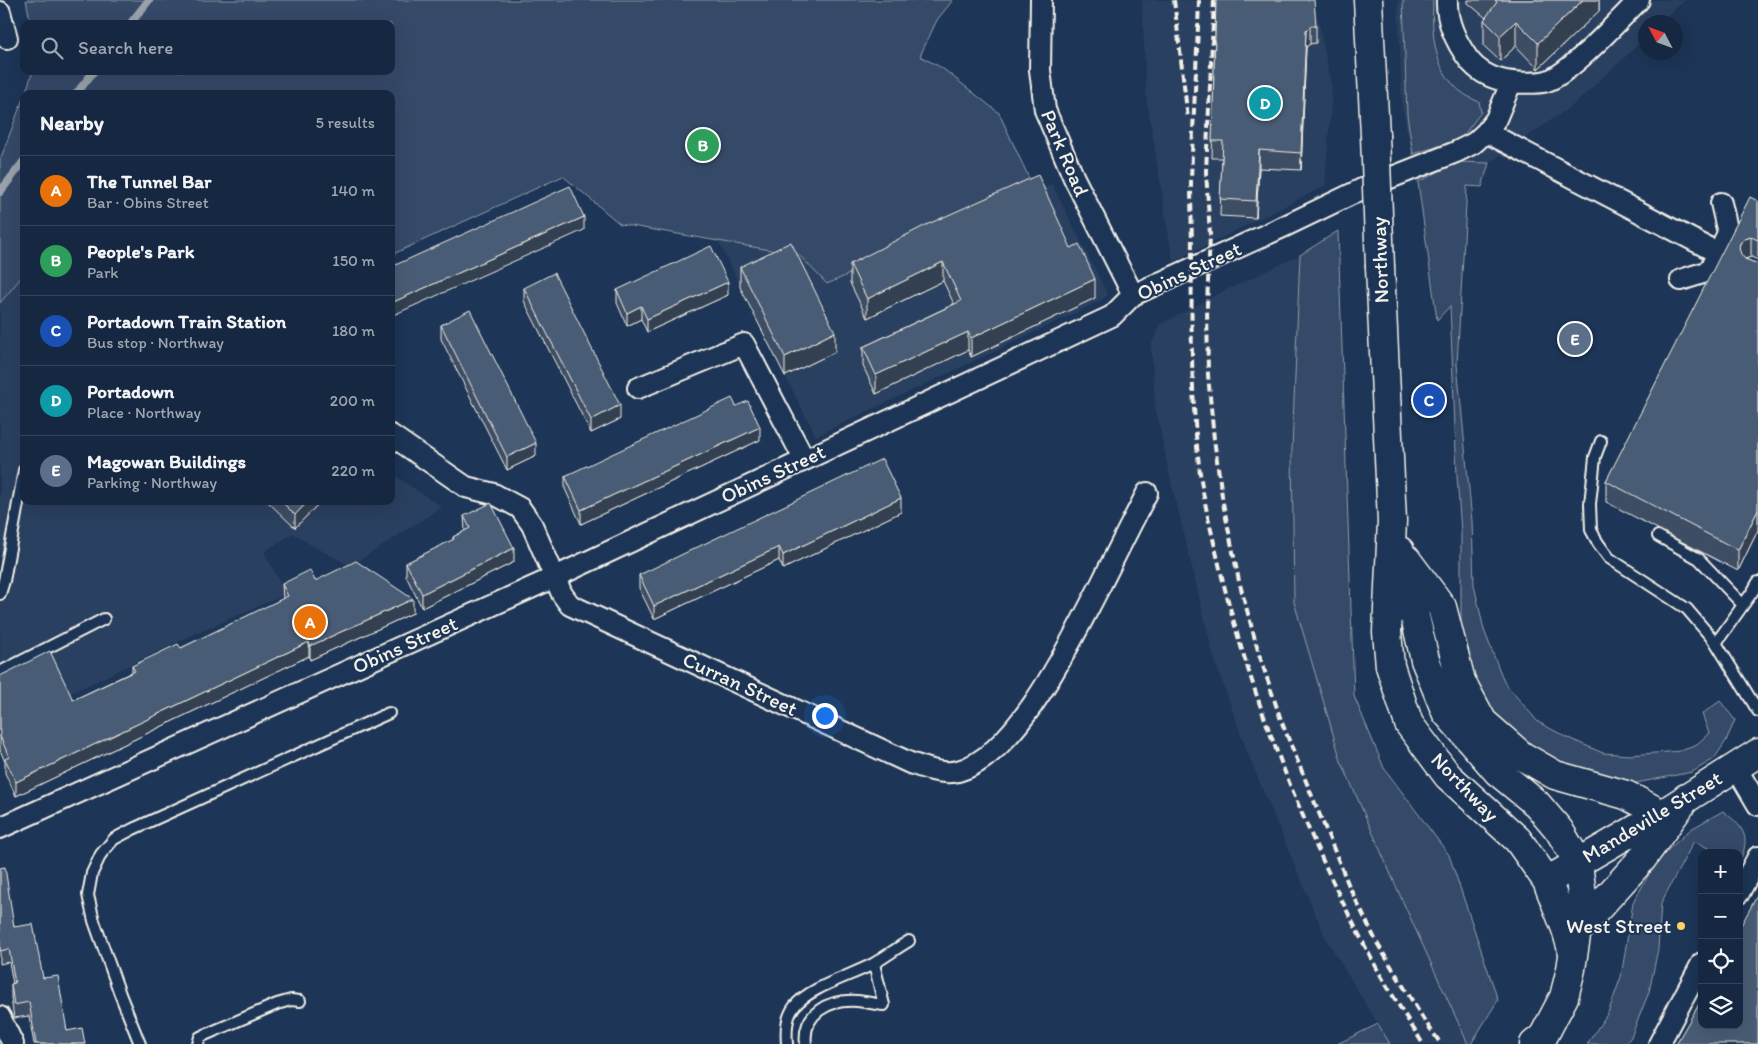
<!DOCTYPE html>
<html lang="en">
<head>
<meta charset="utf-8">
<style>
  :root { --surface:#162841; --page:#23344c; --text:#f1f3f6; --muted:#9ea6b1; --line:#35445a; --accent:#ffd166 }
  body { margin:0; font-family:Itim,sans-serif; background:var(--page); color:var(--text) }
  .controls { position:absolute; right:15px; bottom:15px; display:grid; overflow:hidden; border-radius:10px; box-shadow:0 5px 20px #0002 }
  .controls button { width:45px; height:45px; display:grid; place-items:center; padding:0; border:0; border-bottom:1px solid var(--line); background:var(--surface); color:var(--text); font:25px sans-serif }
  .compass { position:absolute; left:1638px; top:15px; width:45px; height:45px; border-radius:50%; background:var(--surface); box-shadow:0 5px 20px #0002; rotate:311deg }
  .you { position:absolute; left:824px; top:715px; width:18px; height:18px; margin:-12px; border:4px solid #fff; border-radius:50%; background:#1a73e8; box-shadow:0 0 0 8px #1a73e833 }
  .badge { display:grid; place-items:center; width:32px; height:32px; border-radius:50%; background:var(--accent); color:#fff; font-size:16px; font-weight:700 }
  .pin { position:absolute; translate:-50% -50%; border:2px solid #fff; box-shadow:0 1px 5px #0006 }
  .list { margin:0; padding:0; list-style:none }
  h2 { display:flex; justify-content:space-between; align-items:center; height:65px; margin:0; padding:0 20px; font-size:21px }
  h2 small { font-size:16px; font-weight:400; color:var(--muted) }
  .list li { display:grid; grid-template-columns:32px 1fr auto; gap:15px; align-items:center; box-sizing:border-box; height:70px; padding:0 20px; border-top:1px solid var(--line) }
  .list b { display:block; font-size:19px; white-space:nowrap }
  .list p { margin:0; font-size:16px; white-space:nowrap; color:var(--muted) }
  .list em { font-size:16px; font-style:normal; color:var(--muted) }
  .icon { flex:none; width:28px; height:28px; fill:none; stroke:currentColor; stroke-width:2; stroke-linecap:round; stroke-linejoin:round }
  .map { position:relative; flex:none; width:1758px; height:1044px; overflow:hidden }
  .search { position:absolute; background:var(--surface); box-shadow:0 5px 20px #0002; left:20px; top:20px; width:375px; height:55px; display:flex; align-items:center; gap:12px; box-sizing:border-box; padding:0 18px; border-radius:10px; color:var(--muted); font-size:19px }
  .panel { position:absolute; background:var(--surface); box-shadow:0 5px 20px #0002; left:20px; top:90px; width:375px; height:415px; border-radius:10px }
  .map>svg:first-child { display:block }
  .built { fill:#2a4060 }
  .green { fill:#354a67; stroke:#949ea8 }
  .lines { fill:none; stroke-linecap:round; stroke-linejoin:round }
  .stream { stroke:#9aa2ab; stroke-width:8 }
  .lane-casing { stroke:#f4f1e8; stroke-width:14 }
  .street-casing { stroke:#f4f1e8; stroke-width:24 }
  .secondary-casing { stroke:#f4f1e8; stroke-width:31 }
  .highway-casing { stroke:#f4f1e8; stroke-width:31 }
  .lane { stroke:#1d3557; stroke-width:10 }
  .street { stroke:#1d3557; stroke-width:20 }
  .secondary { stroke:#1d3557; stroke-width:28 }
  .highway { stroke:#1d3557; stroke-width:28 }
  .rail { stroke:#f4f1e8; stroke-width:4; stroke-dasharray:8 4; stroke-linecap:butt }
  .highway-bridge-casing { stroke:#f4f1e8; stroke-width:31; stroke-linecap:butt }
  .highway-bridge { stroke:#1d3557; stroke-width:28 }
  .wall { fill:#3e4e64; stroke:#f4f1e8 }
  .shaded-wall { fill:#324051; stroke:#f4f1e8 }
  .building { fill:#485b74; stroke:#f4f1e8 }
  .poi-dot { fill:#ffd166; stroke:#1d3557; stroke-width:2 }
  .labels { text-anchor:middle; stroke-width:4; stroke-linejoin:round; paint-order:stroke }
  .street-label { font-size:21px; fill:#f4f1e8; stroke:#1d3557 }
  .poi-label { font-size:21px; fill:#f4f1e8; stroke:#1d3557; text-anchor:end }
</style>
</head>
<body>
<div class="map">
<svg width="1758" height="1044" viewBox="0 0 1758 1044">
  <rect width="100%" height="100%" fill="#1d3557"/>
  <filter id="ink" filterUnits="userSpaceOnUse"><feTurbulence type="fractalNoise" baseFrequency=".02" numOctaves="2"/><feDisplacementMap in="SourceGraphic" scale="10" xChannelSelector="R" yChannelSelector="G"/><feConvolveMatrix kernelMatrix="1 2 1 2 8 2 1 2 1" color-interpolation-filters="sRGB"/></filter>
  <g filter="url(#ink)">
    <path class="built" d="M1142 0H1314L1332 88 1325 186 1173 262 1146 94Z
      M1398 0H1685L1661 22H1646L1645 38 1576 103 1489 163 1458 162 1418 182 1402 107Z
      M1052 184 1108 295 1100 301 816 436 785 376 718 241 799 255 1035 191Z
      M1300 255 1292 449 1294 603 1341 761 1403 902 1468 1044H1390L1325 937 1249 757 1215 662 1168 469 1155 405 1151 346 1159 325 1226 290Z
      M24 274V501H391V473L442 507 351 566 314 547 293 533 264 552 286 594 184 639 0 727V303Z"/>
    <path class="green" d="M26 0H953L937 20 920 56 942 68 999 113 1035 191 827 284 799 255 620 224 563 176 391 255V94H25L33 71H391V24H31Z
      M1403 0H1433C1431 42 1435 84 1479 102L1481 112 1461 139 1413 154 1407 115Z
      M24 96V274L0 303V160Z
      M1458 162 1489 163 1482 187 1467 186 1457 364 1472 521 1474 585 1484 630 1504 682 1538 722 1566 737 1603 753 1630 755 1680 751 1695 746 1709 733 1702 714 1720 701 1735 720 1726 741 1714 759 1692 772 1631 784 1604 782 1522 749 1472 688 1461 632V533L1457 475 1450 306 1437 320 1418 182Z
      M1338 231 1354 696 1384 768 1449 855 1498 1000 1471 1044H1468L1403 902 1341 761 1294 602 1292 449 1300 255Z
      M1723 811C1743 827 1752 836 1739 862V853H1718L1694 841 1661 903 1658 949 1649 992 1631 1037 1625 1044H1587L1608 1013 1621 977 1633 903 1649 874 1666 852 1691 829Z
      M1378 1024 1390 1044H1337Z"/>
    <g class="lines">
      <path class="stream" d="M130 24 149 0
        M76 94 94 71
        M0 192 24 161"/>
      <g class="lane-casing">
        <path id="lane" d="M1601 441 1595 457 1590 504 1591 530 1598 543 1609 558 1687 609 1716 643 1758 711
          M1658 536 1699 559 1743 605
          M0 594 4 581 24 470
          M1716 643 1753 591 1758 582
          M0 672 104 619
          M140 1044 120 994 94 921 88 895 92 873 101 854 114 839 133 829 389 713
          M198 1044 200 1037 277 1004 291 1000 300 1001
          M787 1044C786 1031 786 1018 794 1007 809 987 851 976 873 964 885 957 897 948 909 941
          M806 1044C802 1013 829 999 857 1001 866 1002 875 1004 884 1005L874 964"/>
      </g>
      <g class="street-casing">
        <path id="street" d="M1041 0 1040 70 1045 110 1074 178 1133 295
          M1447 0C1446 22 1456 42 1469 60 1477 70 1489 77 1501 80 1513 83 1535 84 1547 81 1570 74 1620 19 1639 0
          M0 12 7 38
          M1486 132 1718 253
          M1681 280 1709 271 1728 233 1721 203
          M638 388 744 344 804 459
          M391 435 466 487 494 494 520 508 532 525 562 594 570 605 910 763C925 768 942 775 958 771 1017 756 1072 639 1099 588 1115 556 1131 524 1147 493
          M1735 766 1758 805
          M0 828 555 577 1112 316 1133 295 1285 226 1362 189 1456 152 1474 143 1486 132 1496 119 1511 83
          M1739 893 1758 857
          M0 1017 13 1044
          M1659 1044 1702 963"/>
      </g>
      <g class="secondary-casing">
        <path id="secondary" d="M1547 881 1662 814 1758 753"/>
      </g>
      <g class="highway-casing">
        <path id="highway" d="M1368 0 1375 135
          M1380 267 1392 521 1387 632 1390 666 1409 724 1448 776 1518 840 1547 881 1566 929 1573 953
          M1400 551 1425 660 1446 712 1498 772 1537 804 1559 830 1578 862 1582 897 1571 969 1564 997 1543 1037 1534 1044
          M1406 559 1442 607 1461 681 1483 722 1522 756 1555 775 1626 795 1662 814
          M1577 931 1642 859 1686 798"/>
      </g>
      <use href="#lane" class="lane"/>
      <use href="#street" class="street"/>
      <use href="#secondary" class="secondary"/>
      <use href="#highway" class="highway"/>
      <path class="rail" d="M1174 0 1188 119
        M1199 0C1197 60 1193 120 1191 181 1191 206 1192 232 1192 257 1191 326 1191 397 1199 465 1203 501 1213 537 1221 573 1253 704 1304 830 1367 950 1383 982 1404 1013 1423 1044
        M1214 0 1206 171 1210 235 1207 305 1208 375 1214 439 1223 503 1239 581 1259 654 1282 723 1349 886 1377 943 1424 1020 1441 1044"/>
      <g class="highway-bridge-casing">
        <path id="highway-bridge" d="M1375 135 1380 267"/>
      </g>
      <use href="#highway-bridge" class="highway-bridge"/>
    </g>
    <path class="wall" d="M1216 0 1316 26V43L1310 44 1306 47 1301 170 1259 168 1256 218 1220 216 1222 158H1212Z
      M1468 0H1599V11L1538 69 1516 46 1500 61 1484 46V20L1486 18 1468 3Z
      M1758 201V260L1751 257 1745 259 1758 264V530L1738 571 1606 502V481Z
      M1071 248 1095 298 971 357 968 350 876 394 863 366V347L954 304 943 281 867 318 850 283V264Z
      M740 267 835 352 785 376 740 287Z
      M524 288 620 419 591 433 524 301Z
      M617 290 728 295 647 332 641 319 627 326 617 303Z
      M441 325 536 456 507 470 441 339Z
      M736 406 760 440 581 524 565 489V476Z
      M267 501H321L295 528Z
      M901 512 783 569 779 560 654 619 639 588V575Z
      M464 516 514 562 422 608 406 576V563L453 540V537L465 531Z
      M315 581 413 613 310 660 309 656 16 796 5 773V762L0 750V676L73 700 132 672V666L181 648 283 599 282 584Z
      M0 868 14 927 43 978 67 1031 85 1044H34L29 1016 14 1018 11 998V984H13L9 962 0 964Z"/>
    <path class="shaded-wall" d="M1583 0H1599V11L1538 69V43Z
      M1516 21V46L1500 61V36Z
      M1310 26V44L1306 47 1301 170V153L1306 30Z
      M1259 150V168L1256 218V201Z
      M584 217V230L391 316V303Z
      M1751 237V257L1745 259 1740 264 1739 248 1740 243 1745 239Z
      M943 262V281L867 318V299Z
      M1095 279V298L971 357V338Z
      M728 282V295L647 332V319Z
      M641 306V319L627 326V313Z
      M835 332V352L785 376V357Z
      M968 332V350L876 394V375Z
      M620 405V419L591 433V420Z
      M760 427V440L581 524V510Z
      M536 443V456L507 470V457Z
      M901 498V512L783 569V555Z
      M308 501H321L295 528V515Z
      M1758 510V530L1738 571V550Z
      M779 547V560L654 619V606Z
      M514 548V562L422 608V594Z
      M413 599V613L310 660V646Z
      M309 642V656L16 796V782Z"/>
    <path class="building" d="M1216 0H1314L1316 26H1310L1306 30 1301 153 1259 150 1256 201 1220 199 1223 141H1212Z
      M1494 0H1583L1538 43 1516 21 1500 36 1484 20 1497 2Z
      M1038 175 1071 248 1079 244 1095 279 971 338 968 332 876 375 863 347 961 301 943 262 867 299 850 264 926 225Z
      M570 186 584 217 391 303V267Z
      M1750 197 1758 201V240L1751 237 1745 239 1740 243 1739 248 1741 254 1745 259 1758 264V510L1738 550 1606 481Z
      M791 242 835 332 785 357 740 267Z
      M711 246 728 282 647 319 641 306 627 313 617 290Z
      M554 273 620 405 591 420 524 288Z
      M470 310 536 443 507 457 441 325Z
      M732 398 736 406 748 401 760 427 581 510 565 476Z
      M882 459 901 498 783 555 779 547 654 606 639 575Z
      M281 501H308L295 515Z
      M491 503 514 548 422 594 406 563 454 539 453 537 470 528 464 516Z
      M356 561 413 599 310 646 309 642 16 782 5 759 9 757 0 736V676L50 651 73 700 135 671 132 666 178 644 181 648 288 596 282 584 310 570 315 581Z
      M5 867 14 927 33 924 43 978 58 976 67 1031 82 1028 85 1044H36L29 1002 14 1005 11 984 15 983 9 949 0 951V868Z
      M1758 894V1044H1676L1702 999V1025H1739V929Z"/>
  </g>
  <circle class="poi-dot" cx="1681" cy="926" r="5"/>
  <g class="labels">
    <g class="street-label">
      <text transform="translate(1065 153) rotate(67)" y="7">Park Road</text>
      <text transform="translate(1380 260) rotate(-92)" y="7">Northway</text>
      <text transform="translate(1189 271) rotate(-25)" y="7">Obins Street</text>
      <text transform="translate(773 474) rotate(-25)" y="7">Obins Street</text>
      <text transform="translate(405 645) rotate(-24)" y="7">Obins Street</text>
      <text transform="translate(740 684) rotate(25)" y="7">Curran Street</text>
      <text transform="translate(1465 787) rotate(46)" y="7">Northway</text>
      <text transform="translate(1652 817) rotate(-31)" y="7">Mandeville Street</text>
    </g>
    <g class="poi-label">
      <text x="1671" y="933">West Street</text>
    </g>
  </g>
</svg>
<div class="controls">
<button>+</button>
<button>−</button>
<button><svg class="icon" aria-label="locate" viewBox="0 0 24 24"><circle cx="12" cy="12" r="6"/><path d="M12 2v4M12 18v4M2 12h4M18 12h4"/></svg></button>
<button><svg class="icon" aria-label="layers" viewBox="0 0 24 24"><path d="M12 4l9 5-9 5-9-5zM3 14l9 5 9-5"/></svg></button>
</div>
<svg class="compass" viewBox="-18 -18 36 36"><path d="M0-13l5 13h-10z" fill="#e53935"/><path d="M0 13l5-13h-10z" fill="#9ea6b1"/></svg>
<div class="you"></div>
<div class="pin badge" style="left:310px;top:622px;background:#e8710a">A</div>
<div class="pin badge" style="left:703px;top:145px;background:#2e9e5b">B</div>
<div class="pin badge" style="left:1429px;top:400px;background:#1a4fb4">C</div>
<div class="pin badge" style="left:1265px;top:103px;background:#0f9aa8">D</div>
<div class="pin badge" style="left:1575px;top:339px;background:#5c6f8a">E</div>
<div class="search"><svg class="icon" aria-label="search" viewBox="0 0 24 24"><circle cx="10" cy="10" r="6"/><path d="M15 15l6 6"/></svg>Search here</div>
<section class="panel">
<h2>Nearby<small>5 results</small></h2>
<ul class="list">
<li><span class="badge" style="background:#e8710a">A</span><div><b>The Tunnel Bar</b><p>Bar · Obins Street</p></div><em>140 m</em></li>
<li><span class="badge" style="background:#2e9e5b">B</span><div><b>People's Park</b><p>Park</p></div><em>150 m</em></li>
<li><span class="badge" style="background:#1a4fb4">C</span><div><b>Portadown Train Station</b><p>Bus stop · Northway</p></div><em>180 m</em></li>
<li><span class="badge" style="background:#0f9aa8">D</span><div><b>Portadown</b><p>Place · Northway</p></div><em>200 m</em></li>
<li><span class="badge" style="background:#5c6f8a">E</span><div><b>Magowan Buildings</b><p>Parking · Northway</p></div><em>220 m</em></li>
</ul>
</section>
</div>
</body>
</html>
